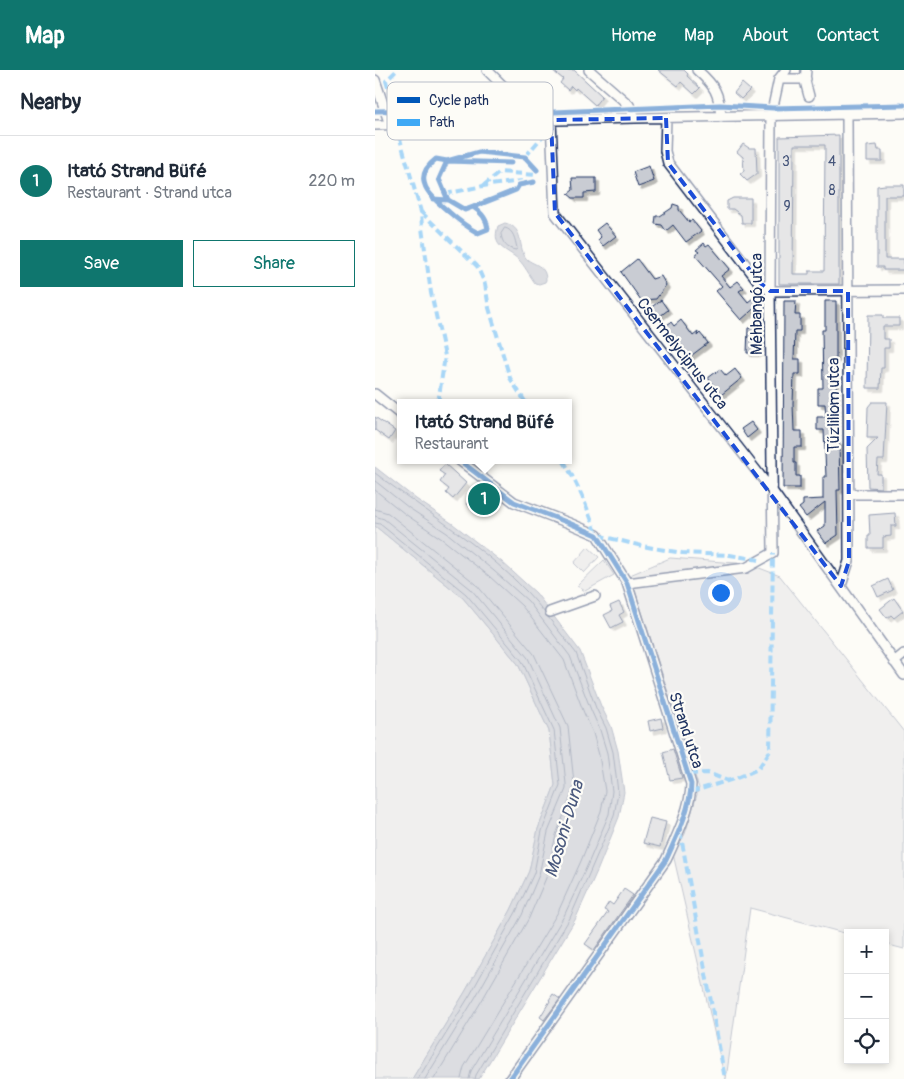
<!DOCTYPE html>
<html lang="en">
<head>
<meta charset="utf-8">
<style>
  :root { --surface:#fff; --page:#f2f2f3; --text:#1f2937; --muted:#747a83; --line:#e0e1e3; --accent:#0f766e }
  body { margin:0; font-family:Pangolin,sans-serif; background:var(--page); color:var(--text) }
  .controls { position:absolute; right:15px; bottom:15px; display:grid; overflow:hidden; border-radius:0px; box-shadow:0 2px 8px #0003 }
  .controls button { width:45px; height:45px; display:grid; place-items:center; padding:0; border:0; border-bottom:1px solid var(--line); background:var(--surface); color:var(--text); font:25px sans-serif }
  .you { position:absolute; left:345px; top:522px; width:18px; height:18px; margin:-12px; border:4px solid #fff; border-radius:50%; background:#1a73e8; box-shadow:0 0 0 8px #1a73e833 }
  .badge { display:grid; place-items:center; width:32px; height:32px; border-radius:50%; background:var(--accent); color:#fff; font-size:16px; font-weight:700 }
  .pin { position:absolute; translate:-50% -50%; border:2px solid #fff; box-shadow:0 1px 5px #0006 }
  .popup { position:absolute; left:22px; top:329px; width:175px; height:65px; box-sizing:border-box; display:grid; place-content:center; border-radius:0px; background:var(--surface); filter:drop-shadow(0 1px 4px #0005); font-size:16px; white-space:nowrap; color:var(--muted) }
  .popup b { font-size:19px; color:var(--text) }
  .popup::after { content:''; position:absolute; left:50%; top:100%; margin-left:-10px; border:10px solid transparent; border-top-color:var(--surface) }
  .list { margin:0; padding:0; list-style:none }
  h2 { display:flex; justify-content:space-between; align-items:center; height:65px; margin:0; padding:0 20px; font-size:21px }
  h2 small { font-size:16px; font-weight:400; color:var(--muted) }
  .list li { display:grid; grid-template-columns:32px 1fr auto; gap:15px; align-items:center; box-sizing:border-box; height:90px; padding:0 20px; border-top:1px solid var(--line) }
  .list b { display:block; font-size:19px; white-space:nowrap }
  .list p { margin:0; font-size:16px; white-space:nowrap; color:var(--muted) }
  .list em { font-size:16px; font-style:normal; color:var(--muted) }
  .actions { display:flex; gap:10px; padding:15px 20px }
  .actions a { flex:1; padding:11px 0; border:1px solid var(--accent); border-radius:0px; text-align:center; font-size:18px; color:var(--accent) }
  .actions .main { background:var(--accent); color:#fff }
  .icon { flex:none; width:28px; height:28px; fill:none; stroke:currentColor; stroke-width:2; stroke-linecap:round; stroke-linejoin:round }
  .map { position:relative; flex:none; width:529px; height:1009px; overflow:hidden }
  header { display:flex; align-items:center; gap:30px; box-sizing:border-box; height:70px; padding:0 25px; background:var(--accent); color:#fff }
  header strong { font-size:24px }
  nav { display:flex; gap:28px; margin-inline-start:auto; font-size:18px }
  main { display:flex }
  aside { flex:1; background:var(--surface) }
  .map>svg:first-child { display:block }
  .green { fill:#e0e1e3; stroke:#7e88a0 }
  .water { fill:#b3b8c5; stroke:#76819c }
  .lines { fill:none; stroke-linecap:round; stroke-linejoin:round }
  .shore { stroke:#586687; stroke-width:1 }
  .building { fill:#c9ccd3; stroke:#1b2f5e; fill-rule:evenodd; filter:url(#shadow) }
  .minor-casing { stroke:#1b2f5e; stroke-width:12 }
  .minor { stroke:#fdfcf7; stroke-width:9 }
  .quiet { stroke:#3fa9f5; stroke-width:4; stroke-dasharray:8 4; stroke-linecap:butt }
  .cycleway-casing { stroke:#fdfcf7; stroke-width:8 }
  .cycleway { stroke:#0057b8; stroke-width:5 }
  .marked { fill:none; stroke:#1d4ed8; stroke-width:4; stroke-dasharray:10 6; stroke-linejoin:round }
  .labels { text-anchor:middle; stroke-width:4.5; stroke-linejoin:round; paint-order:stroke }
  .number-label { font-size:14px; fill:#46567b }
  .street-label { font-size:16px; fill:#1b2f5e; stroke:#fdfcf7 }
  .water-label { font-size:18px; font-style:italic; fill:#49587d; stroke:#fdfcf7 }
  .key { fill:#fdfcf7; stroke:#b9bec9; stroke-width:1 }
  .key-label { font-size:14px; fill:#1b2f5e }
</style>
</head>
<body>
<header>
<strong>Map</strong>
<nav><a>Home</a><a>Map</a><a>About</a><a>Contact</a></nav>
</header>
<main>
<aside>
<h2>Nearby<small></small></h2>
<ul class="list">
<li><span class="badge">1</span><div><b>Itató Strand Büfé</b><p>Restaurant · Strand utca</p></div><em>220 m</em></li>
</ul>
<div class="actions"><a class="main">Save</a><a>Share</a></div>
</aside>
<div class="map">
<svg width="529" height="1009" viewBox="0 0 529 1009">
  <defs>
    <filter id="shadow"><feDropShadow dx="3.5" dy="3.5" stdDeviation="0" flood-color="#0004"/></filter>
  </defs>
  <rect width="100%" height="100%" fill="#fdfcf7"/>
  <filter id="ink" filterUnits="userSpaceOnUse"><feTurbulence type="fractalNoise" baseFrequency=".02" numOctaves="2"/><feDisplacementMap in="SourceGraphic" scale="10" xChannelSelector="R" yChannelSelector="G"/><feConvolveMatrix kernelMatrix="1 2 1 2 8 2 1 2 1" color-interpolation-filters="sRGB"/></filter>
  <g filter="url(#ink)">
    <path class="green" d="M0 456 88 528 143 594 174 661 180 715 163 759 154 801 136 840 90 922 37 1009H0Z
      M213 477 224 487 209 503 199 493Z
      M295 488 374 494 405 506 529 662V879L510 874V863H473V864L375 838 351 1009H350L298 784 310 764 324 718 255 505Z
      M229 490 239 505 210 521 202 516Z"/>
    <path class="water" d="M130 153C148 158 143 171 149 185 154 196 171 192 171 210L170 212 164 214 160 213C155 206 149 195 144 190 131 178 116 178 123 156Z
      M0 397 41 429 78 454 127 492 161 523 205 581 226 636 236 656 243 681 249 722 244 747 223 799 200 850 104 1009H37L90 922 136 840 154 801 163 759 180 715 174 661 143 594 88 528 0 456Z"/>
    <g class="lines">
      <path class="shore" d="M130 158C139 160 140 170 142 178L141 180C132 179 127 173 126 164Z
        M0 403C56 446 127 487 170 543
        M0 411 34 438 72 463 119 501 153 531 195 586 216 640 225 660 232 683 237 721 234 744 213 794 189 846 96 1001 94 1009
        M0 420 30 444 67 469 114 506 147 536 189 590 209 643 218 663 224 685 230 721 226 741 206 791 183 842 89 997 86 1009
        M0 439 13 443 101 514 159 584 193 656 199 713 198 721 181 765 171 808 154 848 106 932 59 1009
        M0 446 9 449 96 519 153 588 185 658 191 714V719L173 762 164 805 147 845 100 928 50 1009
        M0 453 5 454 91 524 147 591 179 660 185 715 167 761 159 803 141 842 95 925 43 1009
        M100 1009 101 1005 195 848 239 746 243 722 238 682 231 658 221 638 201 583 173 547"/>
    </g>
    <path class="building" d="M177 0H199L227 26 220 35 201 18 200 20 196 16 193 20 185 13 188 9Z
      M283 0H309L313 4 312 6 325 18 319 24 306 12 303 16Z
      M367 13 375 20 366 29 359 23Z
      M116 16 125 25 117 33 108 23Z
      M464 65V214H404V67ZM419 75H450L449 201H434V204H418Z
      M368 74 374 78H381L382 104 372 111 365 104 369 101 368 87 362 82Z
      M502 75 503 80H507V91H492V76Z
      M274 96 279 111 263 117 258 102Z
      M197 108H221V122L209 123V128H198L193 124 198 120Z
      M510 115H529V126H510V189H529V200H508V197H502V116Z
      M358 128H376V153H367L366 145 358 139H352V131Z
      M298 134 304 136V140L314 152 317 150 326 161 311 172 298 155 291 161 287 155 280 154 281 146H285L297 138Z
      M230 153 241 166 228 176 223 170 226 167 221 160Z
      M329 173 331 176 334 174 355 199 346 206 355 217 363 211 369 218 364 221 373 232 378 228 383 235 366 250 341 221 347 216 320 185 324 182 321 180Z
      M262 189 277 209 286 206 291 215 281 229 266 230 246 202Z
      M286 230 293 240 281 249 274 239Z
      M409 231H421L420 245H425V261H420L419 289H425V304H419L418 334 419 361H427V377H419V393H421V406H425V418H408Z
      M450 231H461V289H459V305H461V371H464L465 420H462L463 465 451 473 442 461 450 456V432L431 447 424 438 428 435V430L448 429V407H451L449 360H442V347H451L450 334H443V318H448L447 260H450Z
      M493 245H508V248H524V256H508V269H514V278H509V298H506L505 318H492Z
      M306 250 318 266 323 262 322 266 325 263 333 273 313 288 289 257 296 252 299 256Z
      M373 258H384V283H372Z
      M345 299 351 306 360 299 367 308 346 325 333 308Z
      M497 332H512L509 390H503L502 404H506V418L493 417 492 379 503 368H492L493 337Z
      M0 347 20 361 14 370 0 360Z
      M376 352 382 360 372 368 366 359Z
      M70 394 91 413 78 429 71 423 74 419 65 412 70 405 64 401Z
      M100 422 107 428 98 439 91 434Z
      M520 443 521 456H516V466L508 467V478H493V466H495L494 445Z
      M513 509 518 520 503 527 498 516Z
      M519 528 528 541 519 548 516 545 512 548 505 539Z
      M244 532 249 542 244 545 248 552 236 558 229 545 237 541 235 536Z
      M286 648 288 658 275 661 273 651Z
      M298 679 307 708 295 710 288 682Z
      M275 748 291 752 285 777 268 773Z
      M249 819 258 825 219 880 210 874 233 842 229 840 234 832 238 835Z
      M178 924 185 929 169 950 165 947 175 931 174 930Z"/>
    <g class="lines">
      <g class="minor-casing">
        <path id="minor" d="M112 0 162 50
          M214 0 254 35 260 48
          M322 0C340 16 344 23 346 47
          M431 0 430 11 434 26
          M404 9H431
          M0 10 15 55
          M291 48 290 81 293 93 384 212 395 221 529 220
          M176 50 180 143 398 422 529 605
          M0 55 260 48 529 43
          M0 324 25 344
          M84 390 139 432 194 453 222 465 252 513 316 714C316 738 301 768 291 790L135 1009
          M474 424H529
          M252 513 371 498 398 483 395 221 396 46 404 9 411 0
          M466 516 474 491 472 45
          M175 542 220 526
          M519 592 529 584"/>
      </g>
      <use href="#minor" class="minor"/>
      <path class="quiet" d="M20 40 11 11 22 0
        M21 55 46 142 47 158 56 223 70 286 63 333
        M150 87 176 56
        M108 116 125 102 161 105
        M70 124 108 116 147 111
        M46 142 102 196 110 214 114 238 135 308 151 333
        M188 390C203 414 213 439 222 465L267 476 307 483 355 485 384 490
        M314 704 333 703 353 711
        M316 722 362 708 383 699 395 681 398 483
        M305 761 350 1009"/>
      <g class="cycleway-casing">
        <path id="cycleway" d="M0 41 97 39 155 43 345 35 398 38 529 35
          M58 129 73 130 90 140 98 137C106 142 112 149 113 159L103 163C92 157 83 150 74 142 55 126 35 109 61 89L72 91 104 82 150 87 162 100
          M73 130 64 109 72 91 136 93
          M98 137 141 120 144 115 159 112
          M84 390 139 432 194 453 222 465 252 513 316 714C316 738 301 768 291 790L135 1009"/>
      </g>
      <use href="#cycleway" class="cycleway"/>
    </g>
  </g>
  <path d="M0 0H529V1009H0ZM291 48 293 93 384 212 395 221H473L474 491 466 516 180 143 176 50Z" fill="#fdfcf7" fill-opacity=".55" fill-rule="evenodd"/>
  <path class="marked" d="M291 48 293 93 384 212 395 221H473L474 491 466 516 180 143 176 50Z"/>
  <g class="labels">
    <g class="number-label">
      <text x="411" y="96">3</text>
      <text x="457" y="96">4</text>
      <text x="457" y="125">8</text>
      <text x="412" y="141">9</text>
    </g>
    <g class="street-label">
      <text transform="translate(381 234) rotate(-90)" y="6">Méhbangó utca</text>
      <text transform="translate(308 283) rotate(52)" y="6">Csermelyciprus utca</text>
      <text transform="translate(458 335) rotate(-90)" y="6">Tűzliliom utca</text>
      <text transform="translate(312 660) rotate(72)" y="6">Strand utca</text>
    </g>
    <g class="water-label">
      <text transform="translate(189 759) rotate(-74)" y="6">Mosoni-Duna</text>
    </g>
  </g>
  <rect x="12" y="12" width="166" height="58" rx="8" class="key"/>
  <rect x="22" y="27" width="23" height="6" fill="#0057b8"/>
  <rect x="22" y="49" width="23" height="7" fill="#3fa9f5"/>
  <g class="key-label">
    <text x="54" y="35">Cycle path</text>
    <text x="54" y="57">Path</text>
  </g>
</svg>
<div class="controls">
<button>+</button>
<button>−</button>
<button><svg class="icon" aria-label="locate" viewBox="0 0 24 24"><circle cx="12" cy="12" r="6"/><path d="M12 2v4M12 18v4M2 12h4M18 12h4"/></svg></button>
</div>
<div class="you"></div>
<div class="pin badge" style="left:109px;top:429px">1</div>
<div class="popup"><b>Itató Strand Büfé</b>Restaurant</div>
</div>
</main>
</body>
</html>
